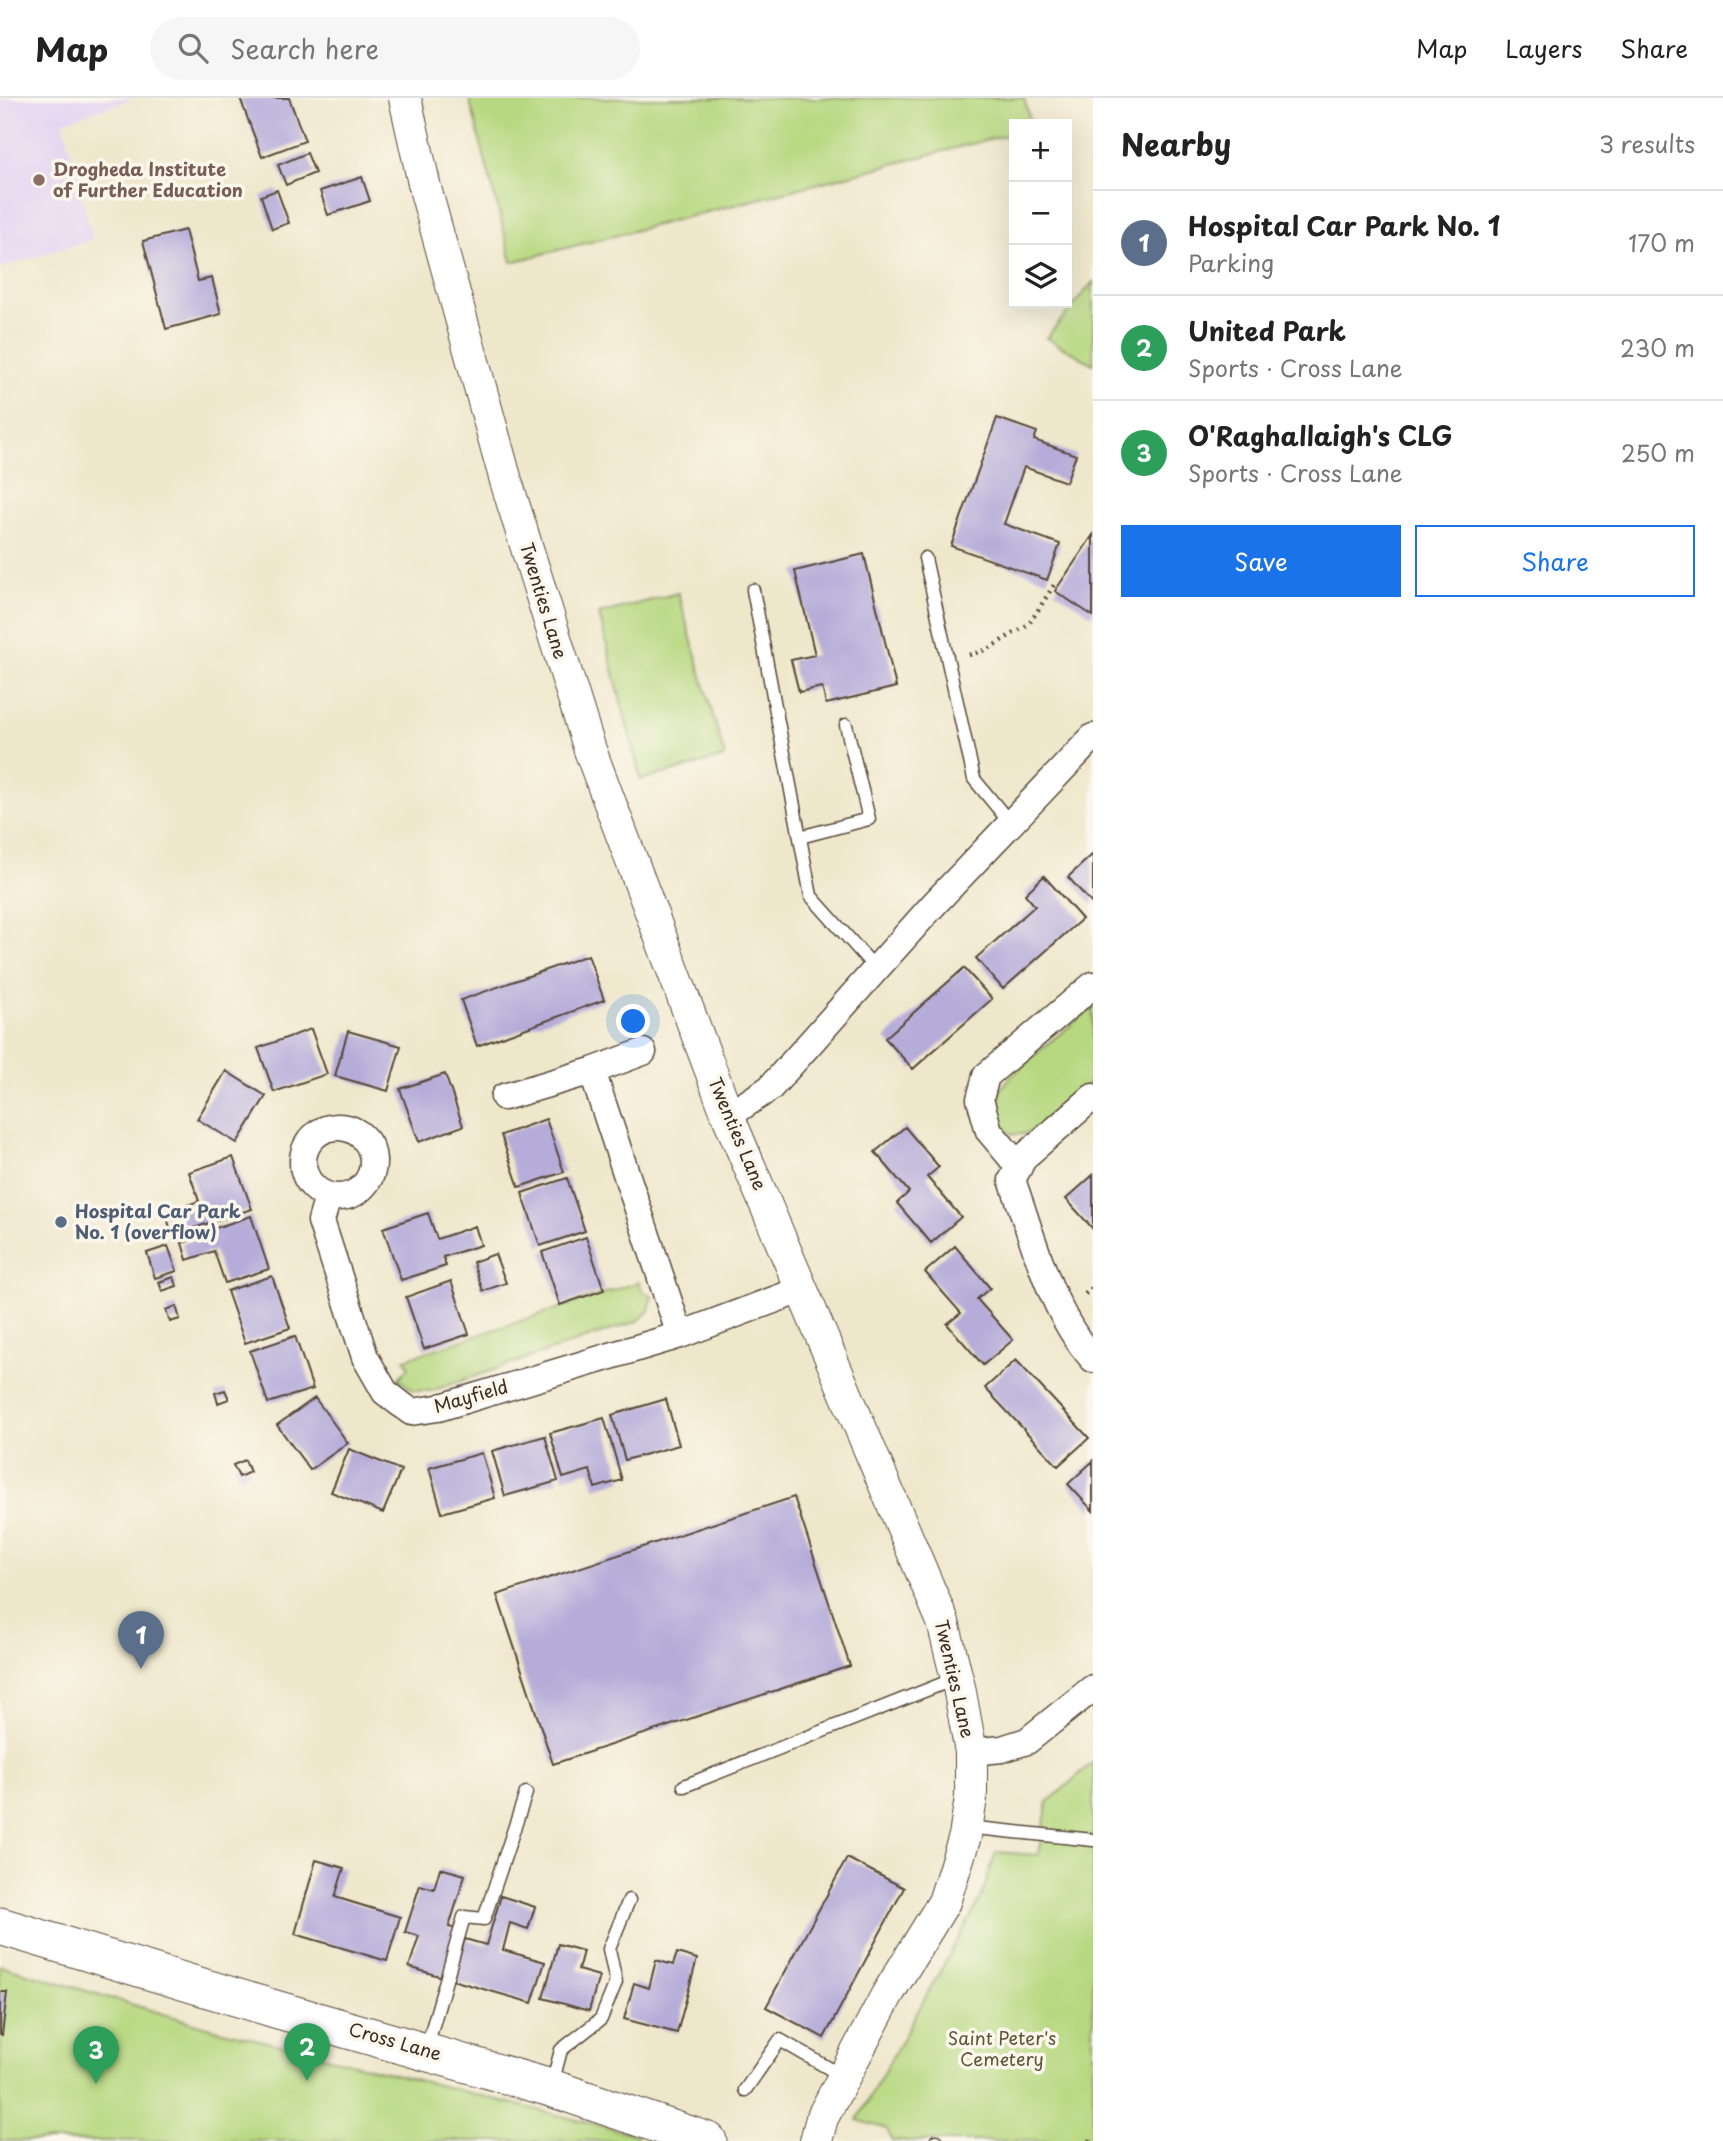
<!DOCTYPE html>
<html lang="en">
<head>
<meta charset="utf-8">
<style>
  :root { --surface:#fff; --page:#f6f6f6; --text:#222; --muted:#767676; --line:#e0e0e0; --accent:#1a73e8 }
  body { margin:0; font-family:"Playpen Sans",sans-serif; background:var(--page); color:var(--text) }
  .controls { position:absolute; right:21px; top:21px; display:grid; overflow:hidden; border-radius:0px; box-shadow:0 7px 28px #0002 }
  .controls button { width:63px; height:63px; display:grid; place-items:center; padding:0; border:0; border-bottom:2px solid var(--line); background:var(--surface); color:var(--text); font:35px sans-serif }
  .you { position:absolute; left:634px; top:924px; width:24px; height:24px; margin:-18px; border:5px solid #fff; border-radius:50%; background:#1a73e8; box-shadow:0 0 0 10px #1a73e833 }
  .badge { display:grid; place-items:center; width:46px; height:46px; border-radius:50%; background:var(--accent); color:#fff; font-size:23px; font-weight:700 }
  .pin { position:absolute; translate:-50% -58px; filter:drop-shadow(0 2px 4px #0008) }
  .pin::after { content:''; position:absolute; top:37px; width:24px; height:21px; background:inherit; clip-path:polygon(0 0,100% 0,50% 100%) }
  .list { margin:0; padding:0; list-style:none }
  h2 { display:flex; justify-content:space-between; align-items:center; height:91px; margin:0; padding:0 28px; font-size:30px }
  h2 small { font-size:23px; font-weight:400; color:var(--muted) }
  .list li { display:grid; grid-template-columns:46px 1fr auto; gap:21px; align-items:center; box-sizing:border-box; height:105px; padding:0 28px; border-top:2px solid var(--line) }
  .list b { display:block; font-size:26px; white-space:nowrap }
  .list p { margin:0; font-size:23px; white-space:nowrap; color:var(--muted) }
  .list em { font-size:23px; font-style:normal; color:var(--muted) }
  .actions { display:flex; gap:14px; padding:21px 28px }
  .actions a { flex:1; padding:16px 0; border:2px solid var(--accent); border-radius:0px; text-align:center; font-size:24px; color:var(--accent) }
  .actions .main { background:var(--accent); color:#fff }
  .icon { flex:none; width:38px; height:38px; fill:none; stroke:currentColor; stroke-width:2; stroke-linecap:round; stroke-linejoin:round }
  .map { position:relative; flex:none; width:1093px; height:2043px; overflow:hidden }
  header { display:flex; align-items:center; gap:42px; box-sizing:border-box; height:98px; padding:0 35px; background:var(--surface); border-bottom:2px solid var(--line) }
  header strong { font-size:33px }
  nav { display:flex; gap:38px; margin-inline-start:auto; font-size:24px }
  .search { width:490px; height:63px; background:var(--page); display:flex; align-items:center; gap:18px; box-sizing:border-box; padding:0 24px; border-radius:38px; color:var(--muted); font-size:26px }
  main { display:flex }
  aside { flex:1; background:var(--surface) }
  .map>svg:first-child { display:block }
  .built { fill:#e4d3f2 }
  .green { fill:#b7d880; stroke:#79814f; stroke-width:2 }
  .building { fill:#b5acd9 }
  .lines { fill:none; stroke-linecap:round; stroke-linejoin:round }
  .service-casing { stroke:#564638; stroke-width:15 }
  .minor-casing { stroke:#564638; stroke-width:29 }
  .tertiary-casing { stroke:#564638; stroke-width:34 }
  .secondary-casing { stroke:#564638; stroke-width:39 }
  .path { stroke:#564638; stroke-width:4.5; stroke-dasharray:2 5; stroke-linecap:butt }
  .service { stroke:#fff; stroke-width:12 }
  .minor { stroke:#fff; stroke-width:26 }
  .tertiary { stroke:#fff; stroke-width:32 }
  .secondary { stroke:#fff; stroke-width:37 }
  .education-dot { fill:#8d6e63; stroke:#fbf7ec; stroke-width:2.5 }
  .service-dot { fill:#5c6f8a; stroke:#fbf7ec; stroke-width:2.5 }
  .labels { text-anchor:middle; stroke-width:7; stroke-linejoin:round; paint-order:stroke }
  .education-label { font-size:18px; font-weight:bold; fill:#785e54; stroke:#fbf7ec; text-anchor:start }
  .street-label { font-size:18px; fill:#3b2a1e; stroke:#fbf7ec }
  .service-label { font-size:18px; font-weight:bold; fill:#4e5e75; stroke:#fbf7ec; text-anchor:start }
  .park-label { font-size:18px; fill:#5a5636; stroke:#fbf7ec }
</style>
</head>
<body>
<header>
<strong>Map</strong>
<div class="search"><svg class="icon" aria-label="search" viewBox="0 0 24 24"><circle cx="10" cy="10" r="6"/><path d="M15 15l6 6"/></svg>Search here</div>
<nav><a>Map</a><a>Layers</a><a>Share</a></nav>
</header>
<main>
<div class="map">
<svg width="1093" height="2043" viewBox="0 0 1093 2043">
  <rect width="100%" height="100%" fill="#fbf7ec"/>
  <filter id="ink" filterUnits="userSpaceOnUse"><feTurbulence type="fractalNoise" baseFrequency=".0143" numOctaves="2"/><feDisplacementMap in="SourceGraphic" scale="14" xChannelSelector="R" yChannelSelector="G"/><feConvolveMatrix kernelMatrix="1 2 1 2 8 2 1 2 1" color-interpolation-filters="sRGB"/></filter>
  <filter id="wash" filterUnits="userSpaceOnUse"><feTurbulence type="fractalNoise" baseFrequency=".00686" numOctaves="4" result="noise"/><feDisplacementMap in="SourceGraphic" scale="28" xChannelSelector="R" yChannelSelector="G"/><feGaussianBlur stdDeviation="1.57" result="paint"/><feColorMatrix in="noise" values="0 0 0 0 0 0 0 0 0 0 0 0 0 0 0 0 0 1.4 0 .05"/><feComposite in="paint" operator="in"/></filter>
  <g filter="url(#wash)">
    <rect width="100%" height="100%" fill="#efe7cb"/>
    <path class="built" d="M0 0H135L63 24 93 141 0 170Z"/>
    <path class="green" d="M469 0H1024L1031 26H1014V35L512 164Z
      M1093 184V266L1046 240Z
      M678 495 725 659 641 682 599 516Z
      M1093 909V982C1074 999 1023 1061 999 1026 992 1017 992 1006 998 996 1010 972 1070 929 1093 909Z
      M639 1184 643 1194 652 1198 649 1213 638 1223 431 1293 414 1292 398 1281 409 1269 405 1261Z
      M1093 1664V2043H892L887 2031 857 2022 981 1800 996 1754 1038 1757 1048 1704Z
      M0 1867 207 1929 637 2037 636 2043H0Z"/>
    <g id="blocks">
      <path class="building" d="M240 0H289L305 43 262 59Z
        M307 55 315 75 286 87 278 67Z
        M362 79 370 103 328 117 320 93Z
        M277 92 289 125 272 131 261 98Z
        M185 132 198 183 212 180 221 216 166 231 143 143Z
        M997 320 1037 334 1034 342 1076 357 1066 384 1024 369 1004 426 1060 446 1047 482 951 448Z
        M1093 437V518L1055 493Z
        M864 456 896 589 826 606 822 589 799 594 791 562 815 557 795 473Z
        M1093 756V807L1068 779Z
        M1044 778 1082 821 1003 891 976 860 1035 808 1025 796Z
        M588 857 604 902 477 948 461 902Z
        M964 870 992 901 913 971 885 940Z
        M311 931 327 976 274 994 258 950Z
        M348 933 401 948 388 993 335 978Z
        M226 973 266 998 237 1045 197 1021Z
        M445 976 463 1028 419 1044 400 991Z
        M546 1021 564 1074 519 1089 501 1037Z
        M905 1029 939 1069 927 1079 961 1119 931 1145 897 1105 909 1094 875 1054Z
        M233 1059 252 1111 173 1137 165 1115 199 1103 189 1074Z
        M1093 1077V1131L1066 1101Z
        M567 1080 585 1133 540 1148 522 1095Z
        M428 1115 437 1141 475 1128 481 1147 443 1159 446 1168 401 1182 383 1130Z
        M251 1118 269 1171 225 1185 214 1153 187 1162 182 1145 208 1136 207 1133Z
        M586 1139 604 1192 560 1207 542 1154Z
        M168 1148 177 1173 155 1180 147 1155Z
        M955 1148 990 1190 977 1201 1013 1242 983 1267 947 1226 961 1215 925 1174Z
        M495 1156 506 1185 483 1193 473 1164Z
        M272 1178 290 1230 245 1245 227 1193Z
        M174 1179 177 1188 162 1193 159 1184Z
        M451 1183 469 1236 424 1251 406 1199Z
        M176 1208 180 1221 170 1224 166 1212Z
        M295 1238 313 1291 268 1305 250 1253Z
        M1016 1262 1089 1340 1058 1368 985 1290Z
        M225 1292 229 1301 218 1305 215 1295Z
        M315 1300 348 1345 310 1372 277 1327Z
        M666 1301 679 1347 625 1362 612 1317Z
        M604 1320 622 1382 595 1390 590 1372 563 1380 550 1335Z
        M545 1338 558 1383 505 1398 492 1353Z
        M349 1351 401 1372 383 1415 331 1394Z
        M482 1355 495 1400 442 1415 429 1370Z
        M245 1362 250 1374 239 1379 233 1367Z
        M1093 1363V1413L1068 1386Z
        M794 1399 850 1568 553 1666 497 1497Z
        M847 1760 904 1790 824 1940 766 1909Z
        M316 1762 344 1770 335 1799 400 1819 387 1863 295 1836Z
        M440 1770 465 1777 449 1829 457 1831 442 1879 409 1869 419 1838 405 1834 420 1787 434 1791Z
        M501 1798 535 1809 528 1831 510 1825 503 1852 545 1864 532 1905 452 1882 465 1841 486 1847Z
        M558 1846 583 1853 578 1872 599 1878 589 1913 543 1900Z
        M677 1855 697 1861 677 1935 624 1921 634 1885 649 1890 656 1862 673 1867Z
        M0 1894H7L2 1937 0 1936Z"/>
    </g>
  </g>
  <g filter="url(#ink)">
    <use href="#blocks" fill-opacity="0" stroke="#564638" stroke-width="2"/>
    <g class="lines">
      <g class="service-casing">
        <path id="service" d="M925 460 974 681 1011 726
          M753 492 811 798 876 871
          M800 739 869 721 846 627
          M684 1688 957 1580
          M966 1729 1093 1742
          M426 1952 464 1819 484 1821 526 1695
          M552 1986 561 1952 601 1921 616 1884 609 1851 629 1802
          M745 1992 780 1942 844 1979
          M936 2043H937"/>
      </g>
      <g class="minor-casing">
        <path id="minor" d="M592 973 680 1237
          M504 999 592 973 643 954
          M1093 999 1024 1059 1012 1082C1033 1140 1051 1215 1093 1261
          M728 1018 770 990 935 805 1093 639
          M303 1064a35 35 0 1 1 70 0a35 35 0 1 1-70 0Z
          M1019 1069 989 1033 980 1001 986 978 1093 887
          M328 1099 321 1123 365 1259 385 1294 411 1314 438 1310 680 1237 803 1191
          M971 1654 1002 1651 1027 1643 1093 1590"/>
      </g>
      <g class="tertiary-casing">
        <path id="tertiary" d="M405 0 425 90 506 383 590 652 728 1018 943 1524 959 1589 971 1654V1700L965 1738 944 1804 887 1897 822 2020 816 2043"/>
      </g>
      <g class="secondary-casing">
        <path id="secondary" d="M0 1828 275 1911 551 1990 708 2043"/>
      </g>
      <path class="path" d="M969 557 988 551 1029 526 1054 487
        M1085 1196 1093 1189
        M1090 2043 1093 2037"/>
      <use href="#service" class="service"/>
      <use href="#minor" class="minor"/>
      <use href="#tertiary" class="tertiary"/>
      <use href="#secondary" class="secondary"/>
    </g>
  </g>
  <circle class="education-dot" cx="39" cy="82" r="7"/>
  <circle class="service-dot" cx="61" cy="1124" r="7"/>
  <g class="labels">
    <g class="education-label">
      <text x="53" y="78">Drogheda Institute<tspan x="53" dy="21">of Further Education</tspan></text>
    </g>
    <g class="street-label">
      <text transform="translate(543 503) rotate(73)" y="6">Twenties Lane</text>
      <text transform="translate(737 1036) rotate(67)" y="6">Twenties Lane</text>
      <text transform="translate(471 1299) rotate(-16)" y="6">Mayfield</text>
      <text transform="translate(954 1581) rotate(77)" y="6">Twenties Lane</text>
      <text transform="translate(395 1944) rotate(16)" y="6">Cross Lane</text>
    </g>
    <g class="service-label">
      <text x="75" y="1120">Hospital Car Park<tspan x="75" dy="21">No. 1 (overflow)</tspan></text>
    </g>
    <g class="park-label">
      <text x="1002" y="1947">Saint Peter's<tspan x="1002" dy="21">Cemetery</tspan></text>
    </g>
  </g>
</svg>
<div class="controls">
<button>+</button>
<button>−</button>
<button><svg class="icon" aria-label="layers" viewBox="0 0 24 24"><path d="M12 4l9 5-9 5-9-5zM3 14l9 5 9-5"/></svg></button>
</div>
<div class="you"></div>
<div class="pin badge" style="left:141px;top:1571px;background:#5c6f8a">1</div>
<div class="pin badge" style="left:307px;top:1983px;background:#2e9e5b">2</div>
<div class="pin badge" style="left:96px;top:1986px;background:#2e9e5b">3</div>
</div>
<aside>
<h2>Nearby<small>3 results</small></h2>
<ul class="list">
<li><span class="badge" style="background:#5c6f8a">1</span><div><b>Hospital Car Park No. 1</b><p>Parking</p></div><em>170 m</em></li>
<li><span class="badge" style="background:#2e9e5b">2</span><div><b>United Park</b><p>Sports · Cross Lane</p></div><em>230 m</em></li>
<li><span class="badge" style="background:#2e9e5b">3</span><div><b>O'Raghallaigh's CLG</b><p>Sports · Cross Lane</p></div><em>250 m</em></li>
</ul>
<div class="actions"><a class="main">Save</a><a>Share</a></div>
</aside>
</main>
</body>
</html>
